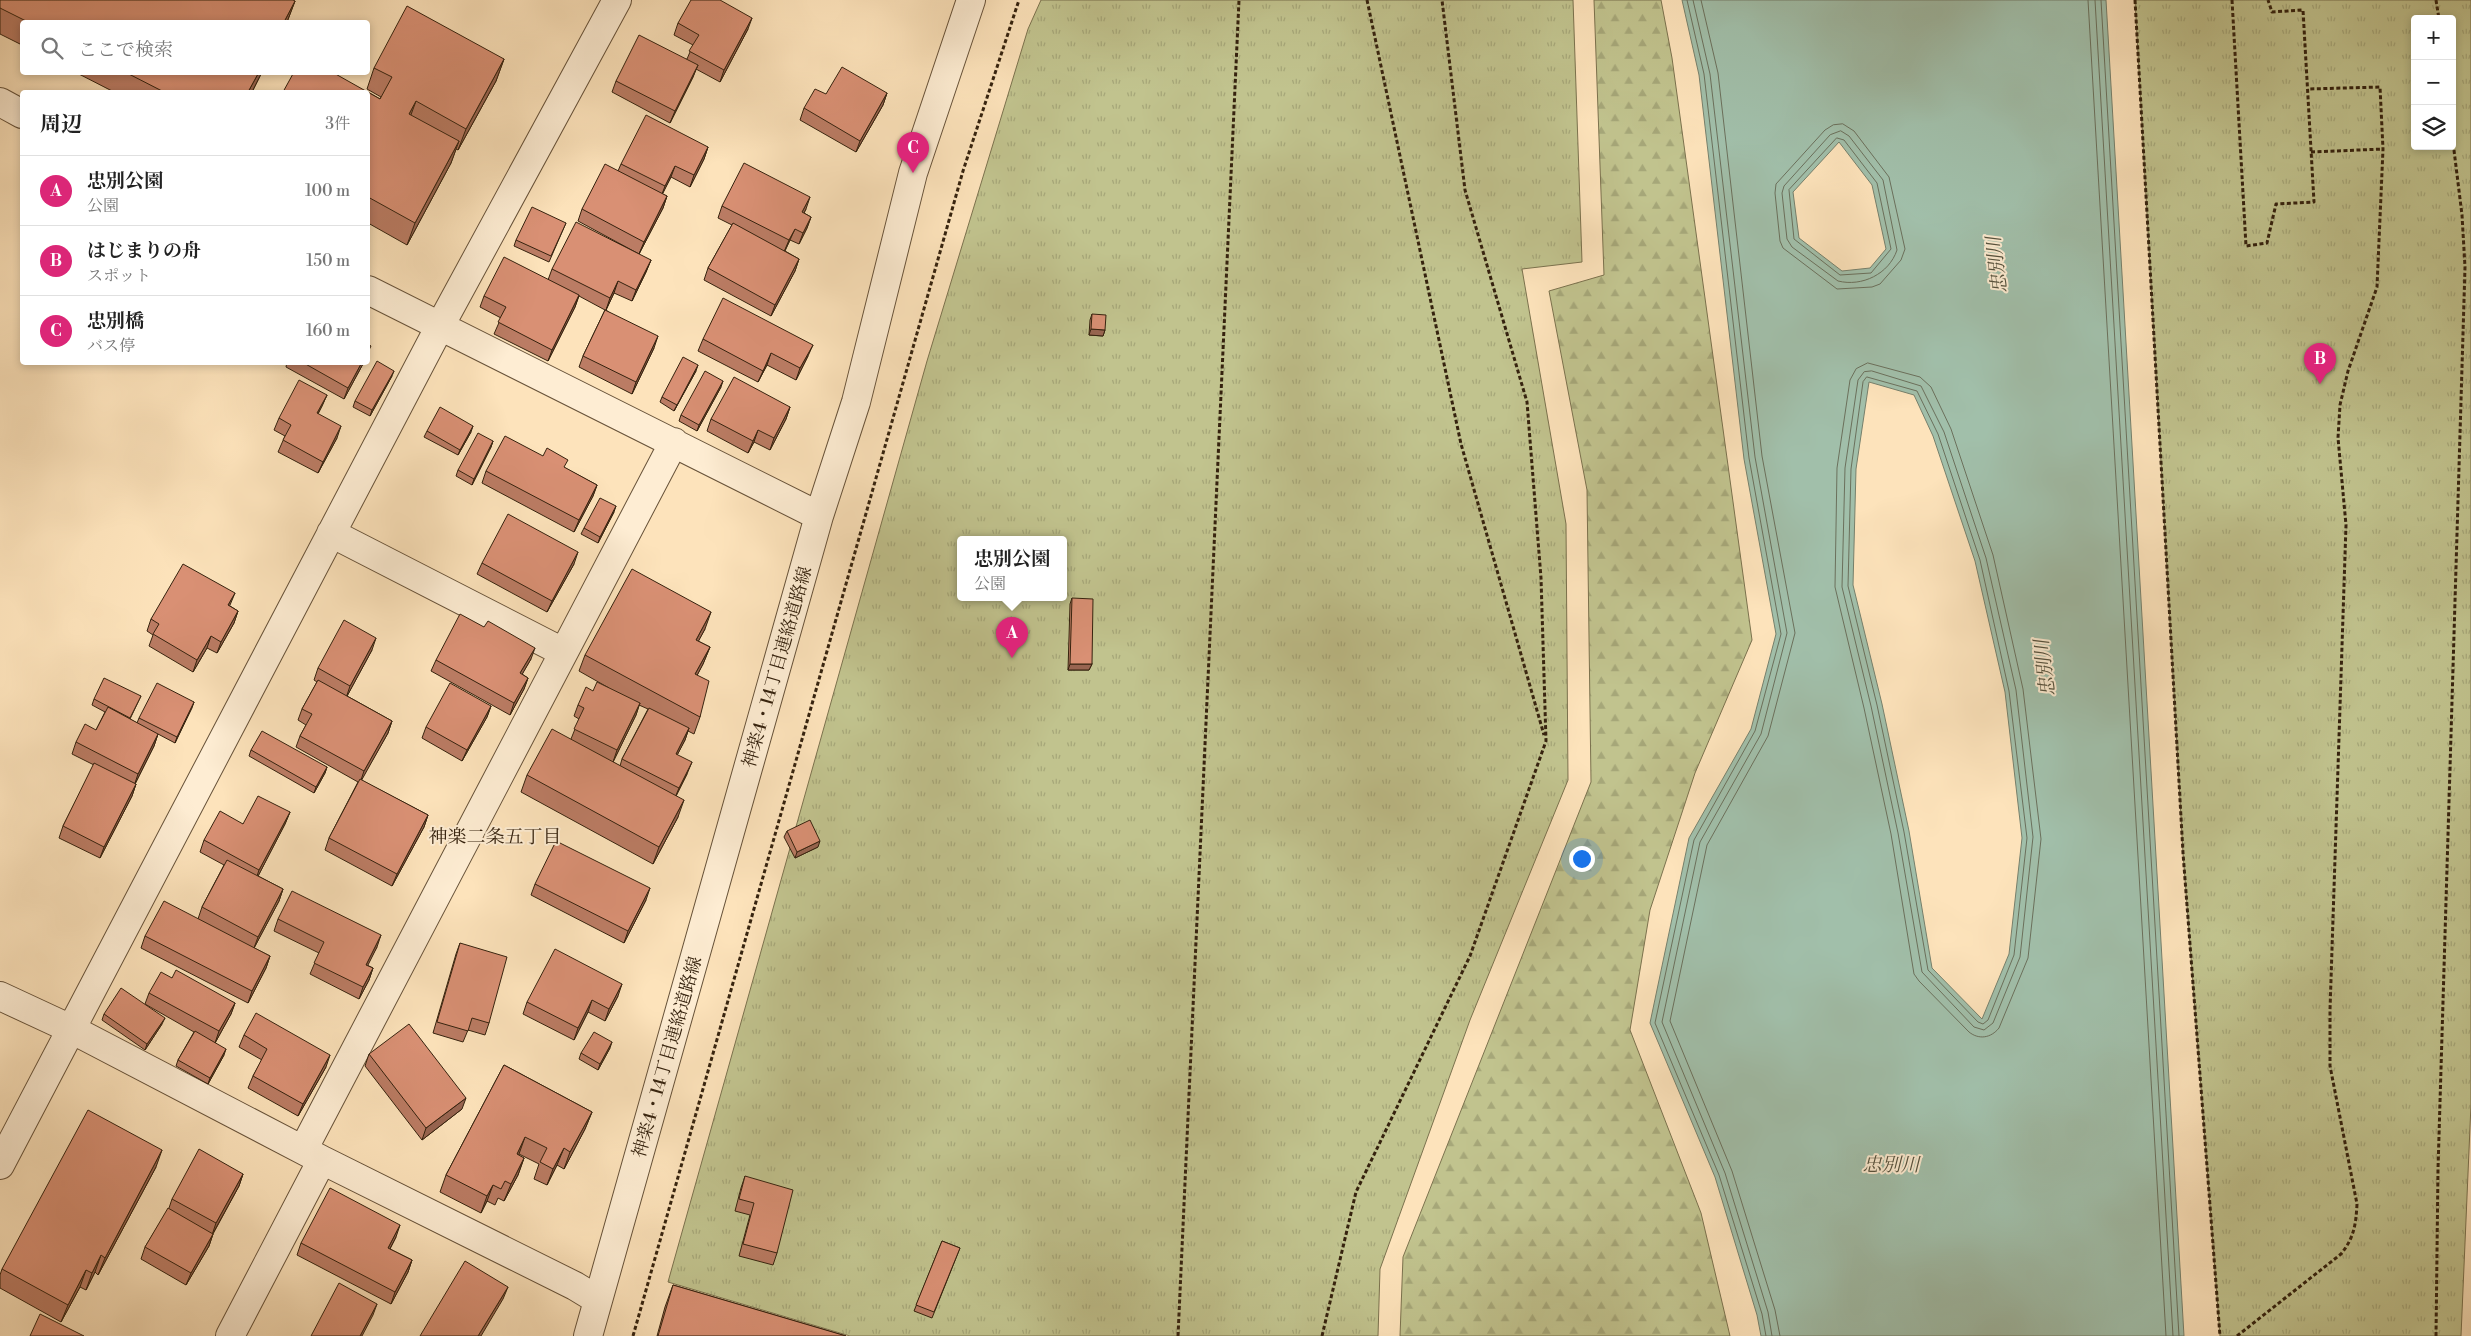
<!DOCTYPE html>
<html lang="ja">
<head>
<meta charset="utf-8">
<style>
  :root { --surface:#fff; --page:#f6f6f6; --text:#222; --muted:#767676; --line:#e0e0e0; --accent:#db2777 }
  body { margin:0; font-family:"Libre Bodoni","Noto Serif JP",serif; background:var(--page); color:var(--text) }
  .controls { position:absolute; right:15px; top:15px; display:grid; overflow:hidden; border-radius:5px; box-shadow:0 2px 8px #0003 }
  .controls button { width:45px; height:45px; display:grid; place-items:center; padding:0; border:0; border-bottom:1px solid var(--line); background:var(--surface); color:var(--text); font:25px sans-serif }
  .you { position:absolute; left:1581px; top:858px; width:18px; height:18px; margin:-12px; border:4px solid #fff; border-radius:50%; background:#1a73e8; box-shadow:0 0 0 8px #1a73e833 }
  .badge { display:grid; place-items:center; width:32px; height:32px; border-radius:50%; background:var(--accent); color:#fff; font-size:16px; font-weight:700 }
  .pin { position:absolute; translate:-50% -41px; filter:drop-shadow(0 1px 2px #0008) }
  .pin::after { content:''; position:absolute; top:26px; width:18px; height:15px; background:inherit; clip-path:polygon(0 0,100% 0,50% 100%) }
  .popup { position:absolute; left:957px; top:536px; width:110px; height:65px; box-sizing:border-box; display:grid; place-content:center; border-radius:5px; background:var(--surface); filter:drop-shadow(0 1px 4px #0005); font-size:16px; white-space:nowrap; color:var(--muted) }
  .popup b { font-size:19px; color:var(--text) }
  .popup::after { content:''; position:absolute; left:50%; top:100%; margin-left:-10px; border:10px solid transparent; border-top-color:var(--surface) }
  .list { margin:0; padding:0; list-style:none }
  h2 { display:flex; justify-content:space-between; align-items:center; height:65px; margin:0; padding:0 20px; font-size:21px }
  h2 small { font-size:16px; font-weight:400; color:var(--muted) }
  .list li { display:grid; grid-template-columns:32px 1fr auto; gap:15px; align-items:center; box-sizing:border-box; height:70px; padding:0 20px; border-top:1px solid var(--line) }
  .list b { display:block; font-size:19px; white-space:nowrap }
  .list p { margin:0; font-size:16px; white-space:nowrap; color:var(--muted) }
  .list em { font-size:16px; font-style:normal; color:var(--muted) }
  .icon { flex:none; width:28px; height:28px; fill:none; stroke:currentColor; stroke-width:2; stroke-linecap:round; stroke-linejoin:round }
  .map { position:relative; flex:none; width:2471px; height:1336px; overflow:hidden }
  .search { position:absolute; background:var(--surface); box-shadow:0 2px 8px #0003; left:20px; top:20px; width:350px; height:55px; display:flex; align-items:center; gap:12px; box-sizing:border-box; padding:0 18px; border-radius:5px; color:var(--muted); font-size:19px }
  .panel { position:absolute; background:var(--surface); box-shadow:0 2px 8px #0003; left:20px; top:90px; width:350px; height:275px; border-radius:5px }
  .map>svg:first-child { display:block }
  .grass { fill:url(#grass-tufts); stroke:#7b724e; fill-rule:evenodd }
  .forest { fill:url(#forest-firs); stroke:#7b724e }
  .water { fill:#a1bfaa; stroke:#76806c; fill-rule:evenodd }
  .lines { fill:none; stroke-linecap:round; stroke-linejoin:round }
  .shore { stroke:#6b705c; stroke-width:1 }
  .street-casing { stroke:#675239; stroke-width:30 }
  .path { stroke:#35220e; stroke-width:3; stroke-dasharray:4 2.5; stroke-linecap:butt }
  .street { stroke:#feedd3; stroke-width:28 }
  .wall { fill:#bb7c64; stroke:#35220e; fill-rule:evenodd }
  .shaded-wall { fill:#986551; stroke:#35220e }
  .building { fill:#d99074; stroke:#35220e }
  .labels { text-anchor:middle; stroke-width:4; stroke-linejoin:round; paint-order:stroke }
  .street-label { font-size:18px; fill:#35220e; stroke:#feedd3 }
  .water-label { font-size:19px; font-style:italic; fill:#55513d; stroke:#feedd3 }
  .neighbourhood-label { font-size:19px; fill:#35220e; stroke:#feedd3 }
</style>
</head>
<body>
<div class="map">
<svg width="2471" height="1336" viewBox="0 0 2471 1336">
  <defs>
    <pattern id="grass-tufts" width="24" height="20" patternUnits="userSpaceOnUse" patternTransform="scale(1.25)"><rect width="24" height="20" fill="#c1c38e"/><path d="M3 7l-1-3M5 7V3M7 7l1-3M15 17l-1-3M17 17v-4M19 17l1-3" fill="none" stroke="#a6a779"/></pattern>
    <pattern id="forest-firs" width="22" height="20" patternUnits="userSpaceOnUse" patternTransform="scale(1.25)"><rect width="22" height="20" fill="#c1c38e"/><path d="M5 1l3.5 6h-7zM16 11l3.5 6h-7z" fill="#a6a779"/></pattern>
  </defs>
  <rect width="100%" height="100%" fill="#fde3bb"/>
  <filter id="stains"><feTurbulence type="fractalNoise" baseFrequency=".004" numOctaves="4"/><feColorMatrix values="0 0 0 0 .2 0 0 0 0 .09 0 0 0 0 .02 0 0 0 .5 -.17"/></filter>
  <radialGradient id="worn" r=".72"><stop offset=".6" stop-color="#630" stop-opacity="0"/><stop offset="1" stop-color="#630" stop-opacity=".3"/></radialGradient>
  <path class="grass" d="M1041 0H1573L1582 262 1522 269 1566 524 1568 780 1470 1020 1380 1269 1378 1336H850L668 1282 927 361 1028 29ZM961 539H1063V597H961Z
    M2135 0H2471V1104L2461 1336H2220L2183 853ZM2415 19H2452V146H2415Z"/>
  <path class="forest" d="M1594 0H1661L1672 58 1752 640 1695 773 1650 910 1630 1030 1701 1213 1730 1336H1400L1403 1257 1591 782 1587 490 1549 291 1604 275Z"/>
  <path class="water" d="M1682 0H2106L2184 1336H1761L1757 1315 1715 1177 1650 1023 1689 838 1751 729 1776 634 1744 459 1699 75ZM1839 142 1872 185 1886 249 1870 268 1842 271 1799 238 1793 192ZM1869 382 1914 395 1933 436 1975 561 2005 692 2022 838 2009 954 1982 1019 1932 968 1909 831 1882 704 1853 585 1856 469Z"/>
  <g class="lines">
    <path class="shore" d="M1687 0 1704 74 1749 458 1781 634 1755 731 1694 840 1655 1023 1719 1175 1762 1314 1766 1336
      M1693 0 1710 74 1755 457 1787 633 1761 734 1700 842 1662 1022 1725 1173 1768 1312 1772 1336
      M1701 0 1718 73 1762 456 1795 633 1768 736 1707 845 1670 1021 1732 1171 1775 1310 1780 1336
      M2088 0 2166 1336
      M2095 0 2173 1336
      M2101 0 2179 1336
      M1843 124 1854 131 1889 177 1905 249 1901 260 1880 284 1872 287 1837 289 1783 248 1780 241 1775 193 1776 184 1825 130 1833 125Z
      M1841 131 1849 136 1883 180 1897 250C1889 274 1862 287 1838 281L1792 247 1787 239 1782 193 1784 186 1830 135Z
      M1837 138 1844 140 1877 183 1891 249 1871 273 1840 275 1794 239 1789 190Z
      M1868 363 1920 377 1931 387 1951 429 1993 555 2023 689 2041 839 2028 958 1999 1028C1991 1038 1979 1040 1969 1032L1919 981 1914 974 1891 834 1864 708 1835 587 1837 468 1850 380 1856 369Z
      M1872 371 1921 386 1944 432 1986 558 2016 690 2033 837 2020 957 1993 1023 1984 1030 1974 1027 1922 972 1898 833 1871 706 1842 587 1845 468 1858 380 1864 372Z
      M1867 377 1917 391 1938 434 1980 560 2009 691 2027 838 2014 955 1988 1020 1983 1024 1978 1022 1928 970 1904 832 1877 705 1848 586 1851 469 1863 382Z"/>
    <g class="street-casing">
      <path id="street" d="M0 102 22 114
        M368 290 819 516
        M331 533 563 652
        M0 996 71 1029 322 1160 575 1286 598 1300
        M303 1150 674 442
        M0 1165 440 326 617 0
        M230 1336 322 1160
        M588 1336 819 516 856 402 913 173 971 0"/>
    </g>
    <path class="path" d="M1367 0 1461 444 1544 735
      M2135 0 2183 853 2220 1336
      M2232 0 2246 246 2267 243 2276 204 2314 202 2303 10 2272 12 2268 0
      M2436 0 2439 19
      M2311 152 2383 149
      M633 1336 963 171 1019 0
      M1178 1336 1239 0
      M1322 1336 1356 1192 1470 956 1546 741 1541 578 1527 402 1465 190 1442 0
      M2237 1336 2341 1254C2354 1238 2356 1224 2357 1204L2330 1066V1010L2346 525 2338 438 2340 405 2348 371 2377 287 2383 149 2380 87 2308 89
      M2436 1336 2438 1169 2465 267 2462 215 2452 134"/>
    <use href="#street" class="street"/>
  </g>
  <path class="wall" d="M0 0 295 1 287 22H22V45L0 34Z
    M678 23 748 29 720 82 696 69 693 77 670 123 612 92 616 81 687 59 693 45 674 35Z
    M504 59 496 81 458 150 456 149 451 163 407 245 368 223V92L380 99 381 97 367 89 374 68Z
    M75 72H262L252 92H114Z
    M887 93 883 105 856 152 800 120 804 108Z
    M708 147 704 159 690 187 671 177 662 194 667 196 663 208 639 254 578 221 582 209 618 171 621 164Z
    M722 206 806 209 804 213 811 217 807 228 799 244 790 240 785 251 799 259 795 271 771 316 704 280 708 268 732 225 718 218Z
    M566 223 549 262 514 246 516 240Z
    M651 260 646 272 632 301 614 293 606 310 654 348 632 394 579 367 583 356 605 310 579 296 575 307 548 361 494 334 501 318 480 307 484 296 548 280 552 269Z
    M1092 314 1105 330 1103 336 1089 335 1090 320Z
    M703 339 808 356 796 380 767 365 758 382 698 351Z
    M287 362H364L344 399 286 367Z
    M696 371 674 411 660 402 662 397Z
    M392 376 370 416 353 407 355 401Z
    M721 387 697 431 679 421 681 415Z
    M327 395 322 406 318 414 337 438 318 473 278 452 285 436 274 430 279 418Z
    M790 407 786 419 770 450 754 442 748 453 707 431 711 419Z
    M427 431 471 432 458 455 424 437Z
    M493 441 491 447 472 485 456 476 458 470Z
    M565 468 597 485 593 496 574 532 482 483 486 471Z
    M614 512 598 543 581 534 584 528Z
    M482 563 574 564 547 612 477 574Z
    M1072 598 1092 664 1089 670H1068L1070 604Z
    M230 606 238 611 234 623 217 653 207 648 193 672 149 646 153 635 147 631 151 619Z
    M705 629 698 641 710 647 703 664 697 675 700 717 694 734 688 731 685 740 677 755 687 774 676 796 678 817 653 864 521 792 527 775 571 739 579 719 574 716 578 705 593 691 609 688 579 671 585 655ZM639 705 648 709 622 759 620 766 613 762 636 715Z
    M372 650 347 696 392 721 388 733 361 780 428 815 424 827 392 886 325 850 329 838 358 782 296 747 300 736 306 725 298 720 302 709 317 682 314 680 318 668Z
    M531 659 522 674 528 678 524 689 510 715 431 671 436 660Z
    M141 696 130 719 137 723 139 718 194 702 175 743 158 734 154 746 135 784H136L132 796 100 858 59 838 63 826 94 765 72 754 76 742 96 730 105 712 92 705 94 699Z
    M491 706 487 717 462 761 422 738 426 727Z
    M251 750 327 767 325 773 314 793 249 756Z
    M290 812 285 824 258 876 283 889 279 901 254 948 270 956 266 968 248 1003 141 948 145 936 198 919 202 907 224 865 200 852 204 840 243 824Z
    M787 831 818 847 795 858 784 837Z
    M535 884 646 900 624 943 531 895Z
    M278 919 377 947 367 965 373 968 369 980 359 999 310 974 319 953 274 931Z
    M460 943 489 1023 485 1035 468 1030 463 1042 433 1033 456 954Z
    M172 978 235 1003 231 1014 215 1043 224 1055 208 1084 176 1066 178 1060 194 1032 145 1004 149 993Z
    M618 996 605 1021 588 1012 574 1040 523 1014 527 1002Z
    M104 1014 162 1024 145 1050 102 1020Z
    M244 1035 326 1067 298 1116 248 1088 253 1076 262 1060 239 1047Z
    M610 1048 598 1070 579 1059 581 1053Z
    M369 1054 462 1109 422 1140 365 1066Z
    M504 1065 592 1112 585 1129 564 1169 557 1165 547 1185 534 1179 539 1164 519 1154 518 1155 524 1158 518 1175 504 1201 498 1198 495 1205 487 1201 481 1213 440 1192 446 1175Z
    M156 1167 98 1275 95 1272 86 1290 80 1287 61 1322 0 1288V1275L2 1269Z
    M243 1174 239 1186 213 1234 209 1246 186 1285 141 1259 145 1247 169 1208 172 1199Z
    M745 1176 777 1253 773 1265 739 1256 750 1215 735 1211 741 1188Z
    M396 1237 390 1249 412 1260 408 1272 391 1304 297 1255 301 1243Z
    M942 1241 960 1248 932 1318 914 1311Z
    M673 1285 846 1336H657L665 1307Z"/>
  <path class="shaded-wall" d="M295 1 287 22H284Z
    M752 18 748 29 720 82 724 70Z
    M504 59 496 81 458 150 466 129Z
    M698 65 693 77 670 123 675 111Z
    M259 72H262L252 92H248Z
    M887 93 883 105 856 152 860 141Z
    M416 101 408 123 409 114Z
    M459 141 451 163 407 245 415 223Z
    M708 147 704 159 690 187 694 175Z
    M675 166 671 177 661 197 665 186Z
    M667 196 663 208 639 254 644 242Z
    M810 197 806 209 798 224 802 212Z
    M811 217 807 228 799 244 803 233Z
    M795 229 790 240 784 252 789 240Z
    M799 259 795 271 771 316 775 305Z
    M651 260 646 272 632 301 636 290Z
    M618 281 614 293 606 310 610 298Z
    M579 295 575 307 548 361 552 350Z
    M1091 329 1105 330 1103 336 1089 335Z
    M658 336 654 348 632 394 636 382Z
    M813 345 808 356 796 380 800 368Z
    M771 353 767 365 758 382 763 371Z
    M362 362H364L344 399 348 388Z
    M698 365 696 371 674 411 677 405Z
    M394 371 392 376 370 416 372 410Z
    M723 381 721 387 697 431 699 425Z
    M327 395 322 406 312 425 317 413Z
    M790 407 786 419 770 450 774 438Z
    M341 426 337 438 318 473 323 462Z
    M473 426 471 432 458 455 460 450Z
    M758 430 754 442 748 453 753 441Z
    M493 441 491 447 472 485 474 479Z
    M597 485 593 496 574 532 579 520Z
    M616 506 614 512 598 543 600 537Z
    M578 552 574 564 547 612 552 601Z
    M235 593 230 605 224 617 228 605Z
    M238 611 234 623 217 653 221 642Z
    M711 612 705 629 690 657 696 640Z
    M211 636 207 648 193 672 197 660Z
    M376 638 372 650 346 698 350 686Z
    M710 647 703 664 689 691 695 674Z
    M535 648 531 659 516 685 520 673Z
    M1070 664H1092L1089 670H1068Z
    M528 678 524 689 510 715 514 703Z
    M194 702 192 708 175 743 177 737Z
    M640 703 636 715 613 762 617 750Z
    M491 706 487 717 462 761 467 750Z
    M392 721 388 733 360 783 364 771Z
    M689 728 685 740 672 765 676 754Z
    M158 734 154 746 134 786 138 774Z
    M692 762 687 774 674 800 679 788Z
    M327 767 325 773 314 793 316 787Z
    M136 784 132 796 100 858 104 847Z
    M684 800 678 817 653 864 659 847Z
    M290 812 285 824 255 882 259 870Z
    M428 815 424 827 392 886 397 874Z
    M820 841 818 847 795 858 797 852Z
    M650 888 646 900 624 943 628 931Z
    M283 889 279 901 254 948 258 937Z
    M381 935 377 947 362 977 366 965Z
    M270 956 266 968 248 1003 252 991Z
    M373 968 369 980 359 999 363 987Z
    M622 984 618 996 605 1021 609 1009Z
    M592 1000 588 1012 574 1040 578 1028Z
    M235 1003 231 1014 215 1043 219 1031Z
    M165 1018 162 1024 145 1050 147 1044Z
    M612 1042 610 1048 598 1070 600 1064Z
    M226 1049 224 1055 208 1084 210 1078Z
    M330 1055 326 1067 298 1116 303 1104Z
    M466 1098 462 1109 422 1140 426 1128Z
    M592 1112 585 1129 564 1169 570 1152Z
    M525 1137 519 1154 510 1171 517 1154Z
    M564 1148 557 1165 547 1185 553 1169Z
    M162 1150 156 1167 98 1275 105 1258Z
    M524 1158 518 1175 504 1201 511 1184Z
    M243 1174 239 1186 212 1235 216 1223Z
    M493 1185 487 1201 481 1213 487 1196Z
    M400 1225 396 1237 384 1260 388 1248Z
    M213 1234 209 1246 186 1285 191 1273Z
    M101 1255 95 1272 86 1290 92 1273Z
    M412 1260 408 1272 391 1304 395 1292Z
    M86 1270 80 1287 61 1322 68 1305Z
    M508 1287 503 1299 481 1336H478Z
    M377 1304 373 1315 362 1336H360Z"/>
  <path class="building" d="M0 0H293L295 1 284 22H28L0 8Z
    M691 0H720L752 18 724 70 689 51 699 35 678 23Z
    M407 6 504 59 466 129 416 101 409 114 459 141 415 223 368 197V92H283L294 72H332L380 99 392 77 374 68Z
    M639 35 698 65 675 111 616 81Z
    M842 67 887 93 860 141 804 108 815 89 826 94Z
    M125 72H259L248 92H164Z
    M646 115 708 147 694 175 675 166 665 186 621 164Z
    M744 163 810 197 802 212 811 217 803 233 795 229 789 240 722 206Z
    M605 164 667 196 644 242 582 209Z
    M532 207 566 223 551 256 516 240Z
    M576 222 651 260 636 290 618 281 610 298 552 269Z
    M733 223 799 259 775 305 708 268Z
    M504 257 579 295 552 350 498 322 506 307 484 296Z
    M723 298 813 345 800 368 771 353 763 371 703 339Z
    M605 310 658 336 636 382 583 356Z
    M1092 314 1106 315 1105 330 1091 329Z
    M368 344 371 346 368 352Z
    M683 357 698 365 677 405 662 397Z
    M377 361 394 371 372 410 355 401Z
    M302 362H362L348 388Z
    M705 371 723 381 699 425 681 415Z
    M734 377 790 407 774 438 758 430 753 441 711 419Z
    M299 380 327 395 317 413 341 426 323 462 283 440 291 425 279 418Z
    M440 407 473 426 460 450 427 431Z
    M478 433 493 441 474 479 458 470Z
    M505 436 543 456 547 448 568 460 564 467 597 485 579 520 486 471Z
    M600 498 616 506 600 537 584 528Z
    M508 514 578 552 552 601 482 563Z
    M183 564 235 593 228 605 238 611 221 642 211 636 197 660 153 634 159 624 151 619Z
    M632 569 711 612 696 640 710 647 695 674 709 681 700 717 585 655Z
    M1072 598 1093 599 1092 664H1070Z
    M460 614 484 627 488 621 535 648 520 673 528 678 514 703 436 660Z
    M344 620 376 638 350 686 318 668Z
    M104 678 141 696 130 718 94 699Z
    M318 680 392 721 364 771 300 736 312 714 302 709Z
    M597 682 640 703 617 750 574 729 584 708 578 705 586 687 593 691Z
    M157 683 194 702 177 737 139 718Z
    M450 683 491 706 467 750 426 727Z
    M108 707 158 734 138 774 76 742 85 724 96 730Z
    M649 708 689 728 676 754 692 762 679 788 622 759Z
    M552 729 684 800 659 847 527 775Z
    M262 731 327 767 316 787 251 750Z
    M94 763 136 784 104 847 63 826Z
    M360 779 428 815 397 874 329 838Z
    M258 796 290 812 259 870 204 840 220 811 243 824Z
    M810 820 820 841 797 852 787 831Z
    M556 841 650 888 628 931 535 884Z
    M227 860 283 889 258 937 202 907Z
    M292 891 381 935 366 965 373 968 363 987 314 963 324 942 278 919Z
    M164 901 270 956 252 991 145 936Z
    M460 943 507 957 489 1023 472 1018 468 1031 437 1022Z
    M555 949 622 984 609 1009 592 1000 578 1028 527 1002Z
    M176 970 235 1003 219 1031 149 993 161 972 172 978Z
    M121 988 165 1018 147 1044 104 1014Z
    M256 1013 330 1055 303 1104 253 1076 267 1049 244 1035Z
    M409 1024 466 1098 426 1128 369 1054Z
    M195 1031 226 1049 210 1078 178 1060Z
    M594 1032 612 1042 600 1064 581 1053Z
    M504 1065 592 1112 570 1152 564 1148 553 1169 540 1162 547 1148 525 1137 517 1154 524 1158 511 1184 505 1181 501 1189 493 1185 487 1196 446 1175Z
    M88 1110 162 1150 105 1258 101 1255 92 1273 86 1270 68 1305 2 1269Z
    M199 1149 243 1174 216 1223 172 1199Z
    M745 1176 793 1190 777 1253 743 1244 754 1203 739 1199Z
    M330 1188 400 1225 388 1248 412 1260 395 1292 301 1243Z
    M168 1208 213 1234 191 1273 145 1247Z
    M942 1241 960 1248 934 1312 916 1305Z
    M465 1261 508 1287 478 1336H420Z
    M339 1283 377 1304 360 1336H311Z
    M673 1285 846 1336H658Z
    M40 1314 84 1336H30Z"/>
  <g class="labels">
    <g class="street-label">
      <text transform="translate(777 667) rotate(-74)" y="6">神楽4・14丁目連絡道路線</text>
      <text transform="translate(667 1057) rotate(-74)" y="6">神楽4・14丁目連絡道路線</text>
    </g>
    <g class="water-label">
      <text transform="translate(1996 265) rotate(-97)" y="7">忠別川</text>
      <text transform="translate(2044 668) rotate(-97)" y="7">忠別川</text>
      <text x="1891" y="1171">忠別川</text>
    </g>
    <g class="neighbourhood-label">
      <text x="495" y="843">神楽二条五丁目</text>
    </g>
  </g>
  <rect width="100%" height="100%" filter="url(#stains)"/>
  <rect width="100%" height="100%" fill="url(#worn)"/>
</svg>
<div class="controls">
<button>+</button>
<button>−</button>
<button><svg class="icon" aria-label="layers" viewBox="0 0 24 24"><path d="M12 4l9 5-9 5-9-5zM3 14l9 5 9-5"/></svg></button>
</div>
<div class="you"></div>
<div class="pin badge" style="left:1012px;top:658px">A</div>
<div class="popup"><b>忠別公園</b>公園</div>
<div class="pin badge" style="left:2320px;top:384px">B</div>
<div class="pin badge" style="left:913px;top:173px">C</div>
<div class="search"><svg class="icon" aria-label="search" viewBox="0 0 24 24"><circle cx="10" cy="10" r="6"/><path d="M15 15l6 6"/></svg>ここで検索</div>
<section class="panel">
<h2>周辺<small>3件</small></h2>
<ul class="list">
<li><span class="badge">A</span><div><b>忠別公園</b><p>公園</p></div><em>100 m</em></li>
<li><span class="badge">B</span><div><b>はじまりの舟</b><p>スポット</p></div><em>150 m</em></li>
<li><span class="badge">C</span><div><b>忠別橋</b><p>バス停</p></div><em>160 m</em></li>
</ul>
</section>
</div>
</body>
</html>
